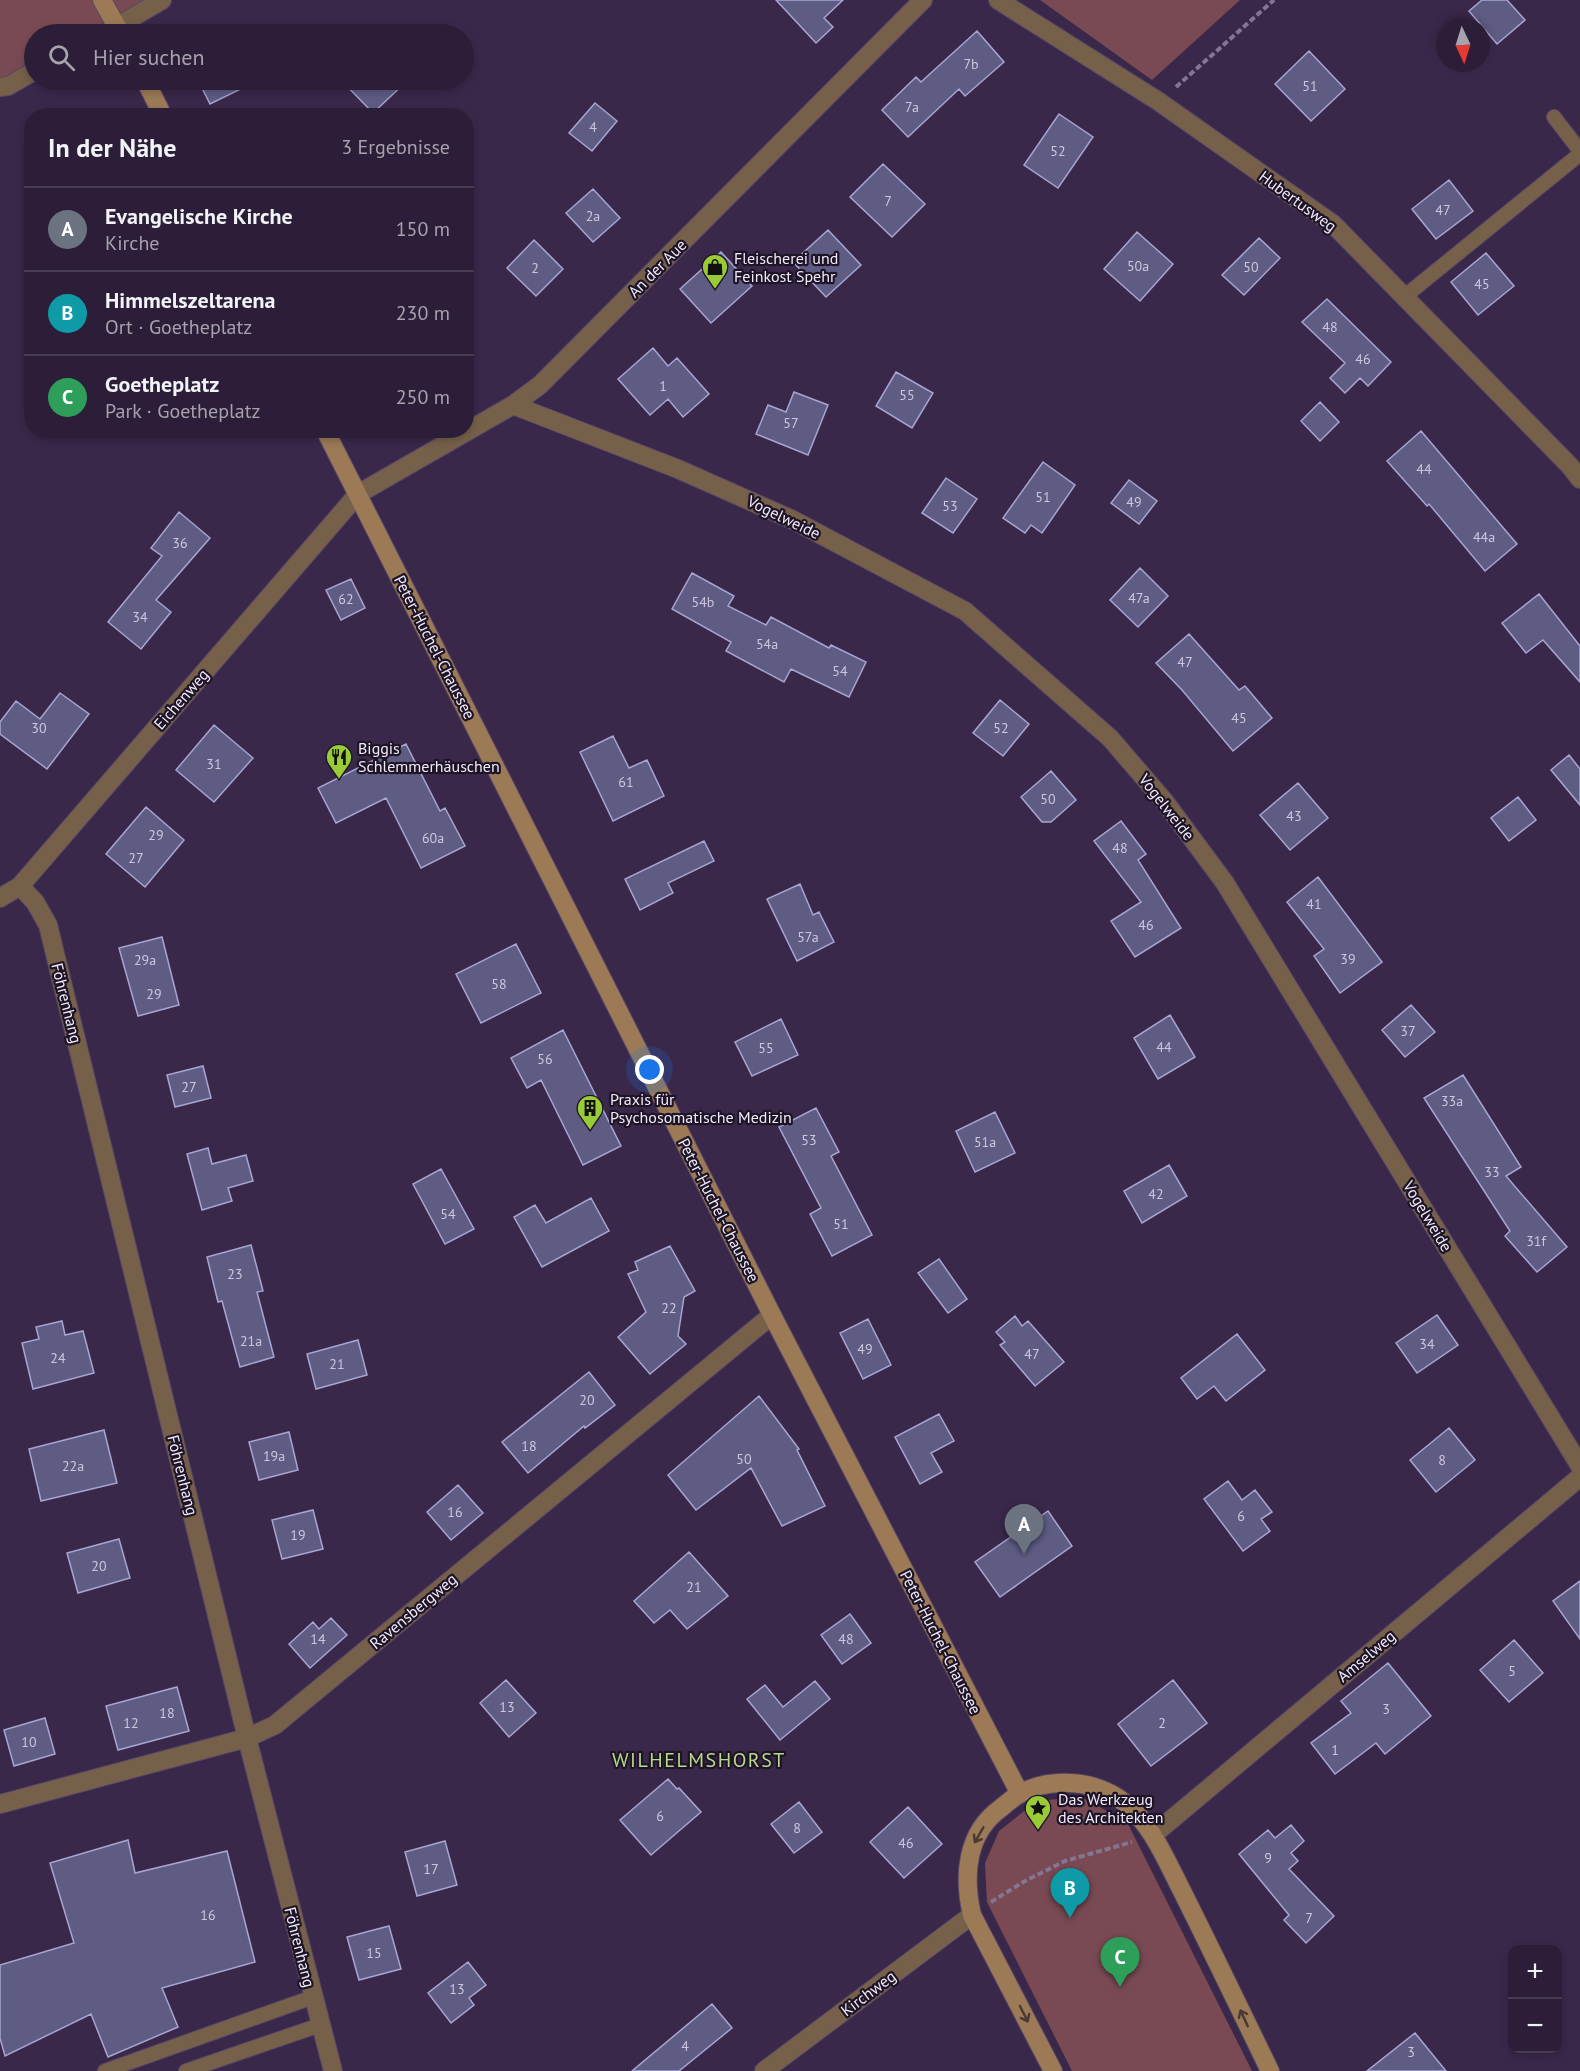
<!DOCTYPE html>
<html lang="de">
<head>
<meta charset="utf-8">
<style>
  :root { --surface:#2c1e38; --page:#382b43; --text:#f1f3f6; --muted:#a6a2ae; --line:#483c53; --accent:#8c9099 }
  body { margin:0; font-family:"PT Sans",sans-serif; background:var(--page); color:var(--text) }
  .controls { position:absolute; right:18px; bottom:18px; display:grid; overflow:hidden; border-radius:12px; box-shadow:0 3px 9px #0003 }
  .controls button { width:54px; height:54px; display:grid; place-items:center; padding:0; border:0; border-bottom:2px solid var(--line); background:var(--surface); color:var(--text); font:30px sans-serif }
  .compass { position:absolute; left:1436px; top:18px; width:54px; height:54px; border-radius:50%; background:var(--surface); box-shadow:0 3px 9px #0003; rotate:176deg }
  .you { position:absolute; left:650px; top:1070px; width:21px; height:21px; margin:-15px; border:4px solid #fff; border-radius:50%; background:#1a73e8; box-shadow:0 0 0 9px #1a73e833 }
  .badge { display:grid; place-items:center; width:39px; height:39px; border-radius:50%; background:var(--accent); color:#fff; font-size:20px; font-weight:700 }
  .pin { position:absolute; translate:-50% -50px; filter:drop-shadow(0 2px 3px #0008) }
  .pin::after { content:''; position:absolute; top:32px; width:21px; height:18px; background:inherit; clip-path:polygon(0 0,100% 0,50% 100%) }
  .list { margin:0; padding:0; list-style:none }
  h2 { display:flex; justify-content:space-between; align-items:center; height:78px; margin:0; padding:0 24px; font-size:26px }
  h2 small { font-size:20px; font-weight:400; color:var(--muted) }
  .list li { display:grid; grid-template-columns:39px 1fr auto; gap:18px; align-items:center; box-sizing:border-box; height:84px; padding:0 24px; border-top:2px solid var(--line) }
  .list b { display:block; font-size:22px; white-space:nowrap }
  .list p { margin:0; font-size:20px; white-space:nowrap; color:var(--muted) }
  .list em { font-size:20px; font-style:normal; color:var(--muted) }
  .icon { flex:none; width:33px; height:33px; fill:none; stroke:currentColor; stroke-width:2; stroke-linecap:round; stroke-linejoin:round }
  .map { position:relative; flex:none; width:1580px; height:2071px; overflow:hidden }
  .search { position:absolute; background:var(--surface); box-shadow:0 3px 9px #0003; left:24px; top:24px; width:450px; height:66px; display:flex; align-items:center; gap:15px; box-sizing:border-box; padding:0 21px; border-radius:33px; color:var(--muted); font-size:22px }
  .panel { position:absolute; background:var(--surface); box-shadow:0 3px 9px #0003; left:24px; top:108px; width:450px; height:330px; border-radius:24px }
  .map>svg:first-child { display:block }
  .green { fill:#7a4a54 }
  .building { fill:#5f5c84; stroke:#a7a5d2; stroke-width:1.5 }
  .lines { fill:none; stroke-linecap:round; stroke-linejoin:round }
  .lane-casing { stroke:#574766; stroke-width:16 }
  .street-casing { stroke:#574766; stroke-width:20 }
  .secondary-casing { stroke:#574766; stroke-width:20 }
  .path { stroke:#847691; stroke-width:4; stroke-dasharray:6 3; stroke-linecap:butt }
  .lane { stroke:#76604a; stroke-width:14 }
  .street { stroke:#76604a; stroke-width:18 }
  .secondary { stroke:#9c7a56; stroke-width:18 }
  .oneway { stroke:#493836 }
  .labels { text-anchor:middle; stroke-width:4.5; stroke-linejoin:round; paint-order:stroke }
  .number-label { font-size:14px; fill:#cdc6de }
  .street-label { font-size:16px; fill:#f2eafc; stroke:#1d1525 }
  .poi-label { font-size:16px; fill:#f2eafc; stroke:#1d1525; text-anchor:start }
  .quarter-label { font-size:20px; letter-spacing:1.5px; fill:#b9d78f; stroke:#1d1525 }
</style>
</head>
<body>
<div class="map">
<svg width="1580" height="2071" viewBox="0 0 1580 2071">
  <rect width="100%" height="100%" fill="#3a284a"/>
  <path class="green" d="M0 0H94L107 23 86 34H34V63L6 78 0 79Z
    M106 0H162L117 27Z
    M1040 0H1240L1152 80Z
    M1081 1797 1127 1822 1252 2071H1072L987 1902 985 1863 999 1831 1037 1801Z"/>
  <path class="building" d="M776 0H843L824 18 833 27 816 43Z
    M1482 0H1507L1525 20 1497 44 1469 11Z
    M977 31 1004 62 965 96 959 89 908 137 882 110 916 77 921 82Z
    M1309 51 1345 89 1311 121 1275 84Z
    M198 80H259L210 104Z
    M341 80H408L373 113Z
    M595 103 617 121 592 151 569 133Z
    M1059 114 1093 137 1058 188 1024 165Z
    M883 164 925 204 892 237 850 197Z
    M1449 180 1473 211 1436 239 1412 209Z
    M593 189 620 218 593 242 566 213Z
    M828 230 861 265 826 297 793 262Z
    M1137 232 1173 264 1140 301 1104 269Z
    M1259 238 1280 258 1244 295 1222 275Z
    M534 240 563 269 536 296 507 268Z
    M721 252 752 286 711 323 680 289Z
    M1486 253 1514 286 1478 315 1451 282Z
    M1327 299 1391 362 1368 386 1360 378 1345 393 1330 378 1345 363 1302 322Z
    M653 348 668 366 677 358 709 394 683 417 668 399 650 415 618 379Z
    M896 372 933 393 912 428 876 406Z
    M794 392 828 405 808 455 756 434 768 405 786 412Z
    M1320 402 1339 422 1320 441 1301 421Z
    M1421 431 1517 544 1485 571 1429 504 1427 506 1387 461Z
    M1043 462 1075 485 1042 533 1031 525 1025 533 1003 518Z
    M946 478 977 499 953 533 922 513Z
    M1129 480 1157 501 1139 524 1111 503Z
    M179 512 210 538 156 600 171 612 141 649 108 622 162 556 151 548Z
    M1140 568 1168 596 1138 627 1110 600Z
    M692 573 734 596 728 606 766 625 771 617 829 648 831 645 866 662 849 697 791 669 784 682 726 651 731 642 672 609Z
    M351 579 365 608 341 620 326 590Z
    M1539 594 1580 646V682L1543 640 1526 653 1502 623Z
    M1189 634 1239 690 1245 686 1272 718 1233 751 1182 690 1156 663Z
    M60 693 89 714 47 769 0 734V722L16 701 40 719Z
    M1000 700 1029 724 1003 756 973 733Z
    M214 725 253 758 214 802 176 770Z
    M613 736 629 768 647 760 664 796 613 821 580 752Z
    M406 744 440 811 445 808 465 846 421 868 386 798 336 823 318 788Z
    M1569 755 1580 769V805L1551 770Z
    M1051 771 1076 800 1051 822H1042L1021 797Z
    M1298 783 1328 818 1290 850 1260 815Z
    M1518 797 1536 820 1509 841 1491 818Z
    M146 807 184 840 145 887 106 854Z
    M1121 821 1146 854 1138 860 1181 928 1135 957 1111 921 1141 902 1094 841Z
    M704 841 714 861 668 883 673 893 640 910 625 879Z
    M1318 877 1382 962 1340 993 1314 956 1324 949 1287 902Z
    M800 884 813 915 819 912 834 942 797 961 767 899Z
    M162 937 179 1005 138 1016 119 948Z
    M516 944 541 993 481 1023 456 974Z
    M1411 1005 1435 1032 1405 1057 1382 1030Z
    M1170 1015 1195 1057 1158 1079 1134 1038Z
    M781 1019 798 1055 752 1076 735 1042Z
    M563 1030 621 1146 583 1165 541 1080 527 1088 511 1058Z
    M203 1066 211 1098 175 1107 167 1075Z
    M1463 1075 1521 1167 1506 1176 1567 1247 1537 1272 1505 1236 1510 1231 1424 1098Z
    M816 1108 839 1152 831 1156 872 1235 832 1256 810 1214 821 1208 779 1127Z
    M995 1112 1015 1153 975 1172 956 1131Z
    M208 1148 212 1164 246 1155 253 1181 228 1188 232 1201 202 1210 187 1154Z
    M1169 1165 1187 1196 1142 1223 1124 1191Z
    M441 1169 474 1229 445 1244 413 1184Z
    M591 1198 609 1231 542 1267 514 1217 535 1205 546 1223Z
    M251 1245 263 1291 257 1292 274 1357 240 1367 222 1301 218 1302 207 1257Z
    M670 1246 695 1291 684 1297 678 1336 686 1344 650 1374 618 1337 646 1312 628 1274 638 1270 635 1262Z
    M939 1259 967 1299 948 1313 918 1273Z
    M1437 1315 1458 1345 1417 1373 1396 1343Z
    M1015 1316 1022 1326 1028 1321 1064 1362 1035 1386 1000 1345 1005 1342 996 1332Z
    M868 1319 891 1365 863 1379 840 1333Z
    M62 1321 65 1335 83 1331 94 1373 33 1389 22 1343 39 1339 36 1327Z
    M1237 1334 1265 1370 1226 1401 1214 1386 1197 1399 1181 1378Z
    M358 1340 367 1375 316 1389 307 1354Z
    M589 1372 615 1405 585 1428 584 1426 528 1473 502 1442Z
    M759 1396 799 1449 797 1450 825 1506 782 1526 751 1468 696 1510 668 1475Z
    M939 1414 954 1441 931 1453 942 1472 920 1484 895 1437Z
    M1449 1428 1475 1460 1436 1492 1410 1460Z
    M104 1430 117 1483 41 1501 29 1449Z
    M289 1432 298 1470 259 1480 249 1442Z
    M1228 1481 1242 1500 1255 1490 1272 1512 1261 1519 1270 1531 1243 1551 1204 1499Z
    M458 1485 483 1513 451 1540 427 1512Z
    M313 1510 323 1549 282 1559 272 1520Z
    M1048 1511 1072 1546 1000 1597 975 1562Z
    M119 1539 130 1578 78 1593 67 1553Z
    M689 1552 728 1596 687 1629 670 1610 654 1623 634 1601Z
    M1580 1581V1639L1553 1601Z
    M850 1614 871 1643 842 1664 821 1635Z
    M331 1618 347 1635 310 1668 289 1644 313 1622 319 1629Z
    M1514 1640 1543 1673 1509 1702 1480 1670Z
    M1388 1663 1431 1716 1385 1754 1376 1743 1335 1774 1311 1743 1351 1713 1341 1701Z
    M506 1680 536 1713 509 1737 480 1703Z
    M1173 1680 1207 1723 1151 1766 1118 1724Z
    M815 1681 830 1699 780 1740 747 1699 765 1685 783 1707Z
    M177 1687 189 1731 118 1750 106 1706Z
    M45 1718 55 1754 14 1766 4 1730Z
    M668 1779 677 1789 679 1788 701 1812 651 1855 620 1820Z
    M799 1802 822 1832 794 1853 771 1824Z
    M908 1807 942 1844 904 1878 870 1842Z
    M1291 1825 1304 1841 1291 1853 1298 1861 1289 1869 1334 1916 1306 1943 1284 1920 1289 1915 1239 1854 1268 1830 1275 1838Z
    M128 1840 135 1873 227 1851 255 1962 162 1988 178 2027 108 2057 91 2014 5 2056 0 2038V1965L74 1943 50 1863Z
    M445 1841 457 1885 417 1896 405 1852Z
    M389 1926 401 1969 359 1980 347 1937Z
    M468 1962 486 1985 469 1998 474 2005 451 2023 428 1993Z
    M712 2004 732 2028 679 2071H632Z
    M1415 2033 1446 2071H1367Z"/>
  <g class="lines">
    <g class="lane-casing">
      <path id="lane" d="M1554 117 1580 151
        M1404 297 1580 154
        M105 2071 313 1997
        M186 2071 320 2025"/>
    </g>
    <g class="street-casing">
      <path id="street" d="M998 0 1158 101 1333 224 1570 466 1580 479
        M104 34 162 0
        M0 87 8 86 34 71
        M513 405 678 469 793 520 965 611 1110 738 1165 802 1225 883 1580 1466
        M20 886 35 902 48 925 247 1738 333 2071
        M0 898 20 886 358 494 513 405 540 385 923 0
        M0 1804 247 1738 275 1725 772 1315
        M1153 1835 1580 1477
        M764 2071 972 1915"/>
    </g>
    <g class="secondary-casing">
      <path id="secondary" d="M102 0 121 34
        M145 80 163 116
        M325 430 772 1315 1020 1794
        M1053 2071 972 1915C963 1876 966 1833 1001 1808 1007 1803 1013 1798 1019 1794 1052 1776 1098 1780 1126 1804 1151 1823 1168 1864 1182 1891 1212 1951 1241 2011 1270 2071"/>
    </g>
    <path class="path" d="M1176 87 1274 0
      M991 1902 1025 1881 1065 1861 1132 1842"/>
    <use href="#lane" class="lane"/>
    <use href="#street" class="street"/>
    <use href="#secondary" class="secondary"/>
  </g>
  <defs><path id="oneway-shaft" d="M-6 0H5M1.5-3L5.5 0L1.5 3" fill="none" stroke-width="1.6" stroke-linecap="round" stroke-linejoin="round" transform="scale(1.5)"/></defs>
  <g class="oneway">
    <use href="#oneway-shaft" transform="translate(979 1835) rotate(120)"/>
    <use href="#oneway-shaft" transform="translate(1024 2014) rotate(63)"/>
    <use href="#oneway-shaft" transform="translate(1244 2018) rotate(-115)"/>
  </g>
  <defs>
    <g id="shop-pin" transform="scale(1.35)"><path d="M0 17L-7.5 6A9.5 9.5 0 1 1 7.5 6Z" fill="#98cb36" stroke="#1d1525"/><path d="M-5-2.5h2.3a2.7 3.5 0 0 1 5.4 0H5L5.5 6h-11ZM-1.5-2.5h3a1.5 2.3 0 0 0-3 0Z" fill="#111"/></g>
    <g id="restaurant-pin" transform="scale(1.35)"><path d="M0 17L-7.5 6A9.5 9.5 0 1 1 7.5 6Z" fill="#98cb36" stroke="#1d1525"/><path d="M-5-6h1v4h1v-4h1v4h1v-4h1v5L-1.5 .5V6h-2V.5L-5-1ZM5-6V6H3V1.5H1.5Q1.5-4 5-6Z" fill="#111"/></g>
    <g id="building-pin" transform="scale(1.35)"><path d="M0 17L-7.5 6A9.5 9.5 0 1 1 7.5 6Z" fill="#98cb36" stroke="#1d1525"/><path d="M-4-6H4V6H1V3H-1V6H-4ZM-2.5-4.3h1.7v1.8h-1.7ZM.8-4.3h1.7v1.8H.8ZM-2.5-1h1.7V.8h-1.7ZM.8-1h1.7V.8H.8Z" fill="#111"/></g>
    <g id="sight-pin" transform="scale(1.35)"><path d="M0 17L-7.5 6A9.5 9.5 0 1 1 7.5 6Z" fill="#98cb36" stroke="#1d1525"/><path d="M0-6L1.8-2.2L6-1.7L2.9 1.2L3.7 5.4L0 3.3L-3.7 5.4L-2.9 1.2L-6-1.7L-1.8-2.2Z" fill="#111"/></g>
  </defs>
  <g fill-rule="evenodd">
    <use href="#shop-pin" x="715" y="267"/>
    <use href="#restaurant-pin" x="339" y="757"/>
    <use href="#building-pin" x="590" y="1108"/>
    <use href="#sight-pin" x="1038" y="1808"/>
  </g>
  <g class="labels">
    <g class="number-label">
      <text x="971" y="69">7b</text>
      <text x="1310" y="91">51</text>
      <text x="912" y="112">7a</text>
      <text x="593" y="132">4</text>
      <text x="1058" y="156">52</text>
      <text x="888" y="206">7</text>
      <text x="1443" y="215">47</text>
      <text x="593" y="221">2a</text>
      <text x="1138" y="271">50a</text>
      <text x="1251" y="272">50</text>
      <text x="535" y="273">2</text>
      <text x="1482" y="289">45</text>
      <text x="1330" y="332">48</text>
      <text x="1363" y="364">46</text>
      <text x="663" y="391">1</text>
      <text x="907" y="400">55</text>
      <text x="791" y="428">57</text>
      <text x="1424" y="474">44</text>
      <text x="1043" y="502">51</text>
      <text x="1134" y="507">49</text>
      <text x="950" y="511">53</text>
      <text x="1484" y="542">44a</text>
      <text x="180" y="548">36</text>
      <text x="1139" y="603">47a</text>
      <text x="346" y="604">62</text>
      <text x="703" y="607">54b</text>
      <text x="140" y="622">34</text>
      <text x="767" y="649">54a</text>
      <text x="1185" y="667">47</text>
      <text x="840" y="676">54</text>
      <text x="1239" y="723">45</text>
      <text x="39" y="733">30</text>
      <text x="1001" y="733">52</text>
      <text x="214" y="769">31</text>
      <text x="626" y="787">61</text>
      <text x="1048" y="804">50</text>
      <text x="1294" y="821">43</text>
      <text x="156" y="840">29</text>
      <text x="433" y="843">60a</text>
      <text x="1120" y="853">48</text>
      <text x="136" y="863">27</text>
      <text x="1314" y="909">41</text>
      <text x="1146" y="930">46</text>
      <text x="808" y="942">57a</text>
      <text x="1348" y="964">39</text>
      <text x="145" y="965">29a</text>
      <text x="499" y="989">58</text>
      <text x="154" y="999">29</text>
      <text x="1408" y="1036">37</text>
      <text x="1164" y="1052">44</text>
      <text x="766" y="1053">55</text>
      <text x="545" y="1064">56</text>
      <text x="189" y="1092">27</text>
      <text x="1452" y="1106">33a</text>
      <text x="809" y="1145">53</text>
      <text x="985" y="1147">51a</text>
      <text x="1492" y="1177">33</text>
      <text x="1156" y="1199">42</text>
      <text x="448" y="1219">54</text>
      <text x="841" y="1229">51</text>
      <text x="1536" y="1246">31f</text>
      <text x="235" y="1279">23</text>
      <text x="669" y="1313">22</text>
      <text x="251" y="1346">21a</text>
      <text x="1427" y="1349">34</text>
      <text x="865" y="1354">49</text>
      <text x="1032" y="1359">47</text>
      <text x="58" y="1363">24</text>
      <text x="337" y="1369">21</text>
      <text x="587" y="1405">20</text>
      <text x="529" y="1451">18</text>
      <text x="274" y="1461">19a</text>
      <text x="744" y="1464">50</text>
      <text x="1442" y="1465">8</text>
      <text x="73" y="1471">22a</text>
      <text x="455" y="1517">16</text>
      <text x="1241" y="1521">6</text>
      <text x="298" y="1540">19</text>
      <text x="99" y="1571">20</text>
      <text x="694" y="1592">21</text>
      <text x="318" y="1644">14</text>
      <text x="846" y="1644">48</text>
      <text x="1512" y="1676">5</text>
      <text x="507" y="1712">13</text>
      <text x="1386" y="1714">3</text>
      <text x="167" y="1718">18</text>
      <text x="131" y="1728">12</text>
      <text x="1162" y="1728">2</text>
      <text x="29" y="1747">10</text>
      <text x="1335" y="1755">1</text>
      <text x="660" y="1821">6</text>
      <text x="797" y="1833">8</text>
      <text x="906" y="1848">46</text>
      <text x="1268" y="1863">9</text>
      <text x="431" y="1874">17</text>
      <text x="208" y="1920">16</text>
      <text x="1309" y="1923">7</text>
      <text x="374" y="1958">15</text>
      <text x="457" y="1994">13</text>
      <text x="685" y="2051">4</text>
      <text x="1411" y="2057">3</text>
    </g>
    <g class="street-label">
      <text transform="translate(1298 201) rotate(36)" y="6">Hubertusweg</text>
      <text transform="translate(657 268) rotate(-45)" y="6">An der Aue</text>
      <text transform="translate(784 517) rotate(26)" y="6">Vogelweide</text>
      <text transform="translate(435 647) rotate(63)" y="6">Peter-Huchel-Chaussee</text>
      <text transform="translate(181 699) rotate(-49)" y="6">Eichenweg</text>
      <text transform="translate(1167 807) rotate(52)" y="6">Vogelweide</text>
      <text transform="translate(67 1003) rotate(76)" y="6">Föhrenhang</text>
      <text transform="translate(719 1210) rotate(63)" y="6">Peter-Huchel-Chaussee</text>
      <text transform="translate(1428 1216) rotate(59)" y="6">Vogelweide</text>
      <text transform="translate(183 1475) rotate(76)" y="6">Föhrenhang</text>
      <text transform="translate(413 1611) rotate(-40)" y="6">Ravensbergweg</text>
      <text transform="translate(941 1642) rotate(63)" y="6">Peter-Huchel-Chaussee</text>
      <text transform="translate(1366 1656) rotate(-40)" y="6">Amselweg</text>
      <text transform="translate(300 1947) rotate(76)" y="6">Föhrenhang</text>
      <text transform="translate(868 1993) rotate(-37)" y="6">Kirchweg</text>
    </g>
    <g class="poi-label">
      <text x="734" y="264">Fleischerei und<tspan x="734" dy="18">Feinkost Spehr</tspan></text>
      <text x="358" y="754">Biggis<tspan x="358" dy="18">Schlemmerhäuschen</tspan></text>
      <text x="610" y="1105">Praxis für<tspan x="610" dy="18">Psychosomatische Medizin</tspan></text>
      <text x="1058" y="1805">Das Werkzeug<tspan x="1058" dy="18">des Architekten</tspan></text>
    </g>
    <g class="quarter-label">
      <text x="699" y="1767">WILHELMSHORST</text>
    </g>
  </g>
</svg>
<div class="controls">
<button>+</button>
<button>−</button>
</div>
<svg class="compass" viewBox="-18 -18 36 36"><path d="M0-13l5 13h-10z" fill="#e53935"/><path d="M0 13l5-13h-10z" fill="#a6a2ae"/></svg>
<div class="you"></div>
<div class="pin badge" style="left:1024px;top:1554px;background:#6b7280">A</div>
<div class="pin badge" style="left:1070px;top:1918px;background:#0f9aa8">B</div>
<div class="pin badge" style="left:1120px;top:1987px;background:#2e9e5b">C</div>
<div class="search"><svg class="icon" aria-label="search" viewBox="0 0 24 24"><circle cx="10" cy="10" r="6"/><path d="M15 15l6 6"/></svg>Hier suchen</div>
<section class="panel">
<h2>In der Nähe<small>3 Ergebnisse</small></h2>
<ul class="list">
<li><span class="badge" style="background:#6b7280">A</span><div><b>Evangelische Kirche</b><p>Kirche</p></div><em>150 m</em></li>
<li><span class="badge" style="background:#0f9aa8">B</span><div><b>Himmelszeltarena</b><p>Ort · Goetheplatz</p></div><em>230 m</em></li>
<li><span class="badge" style="background:#2e9e5b">C</span><div><b>Goetheplatz</b><p>Park · Goetheplatz</p></div><em>250 m</em></li>
</ul>
</section>
</div>
</body>
</html>
